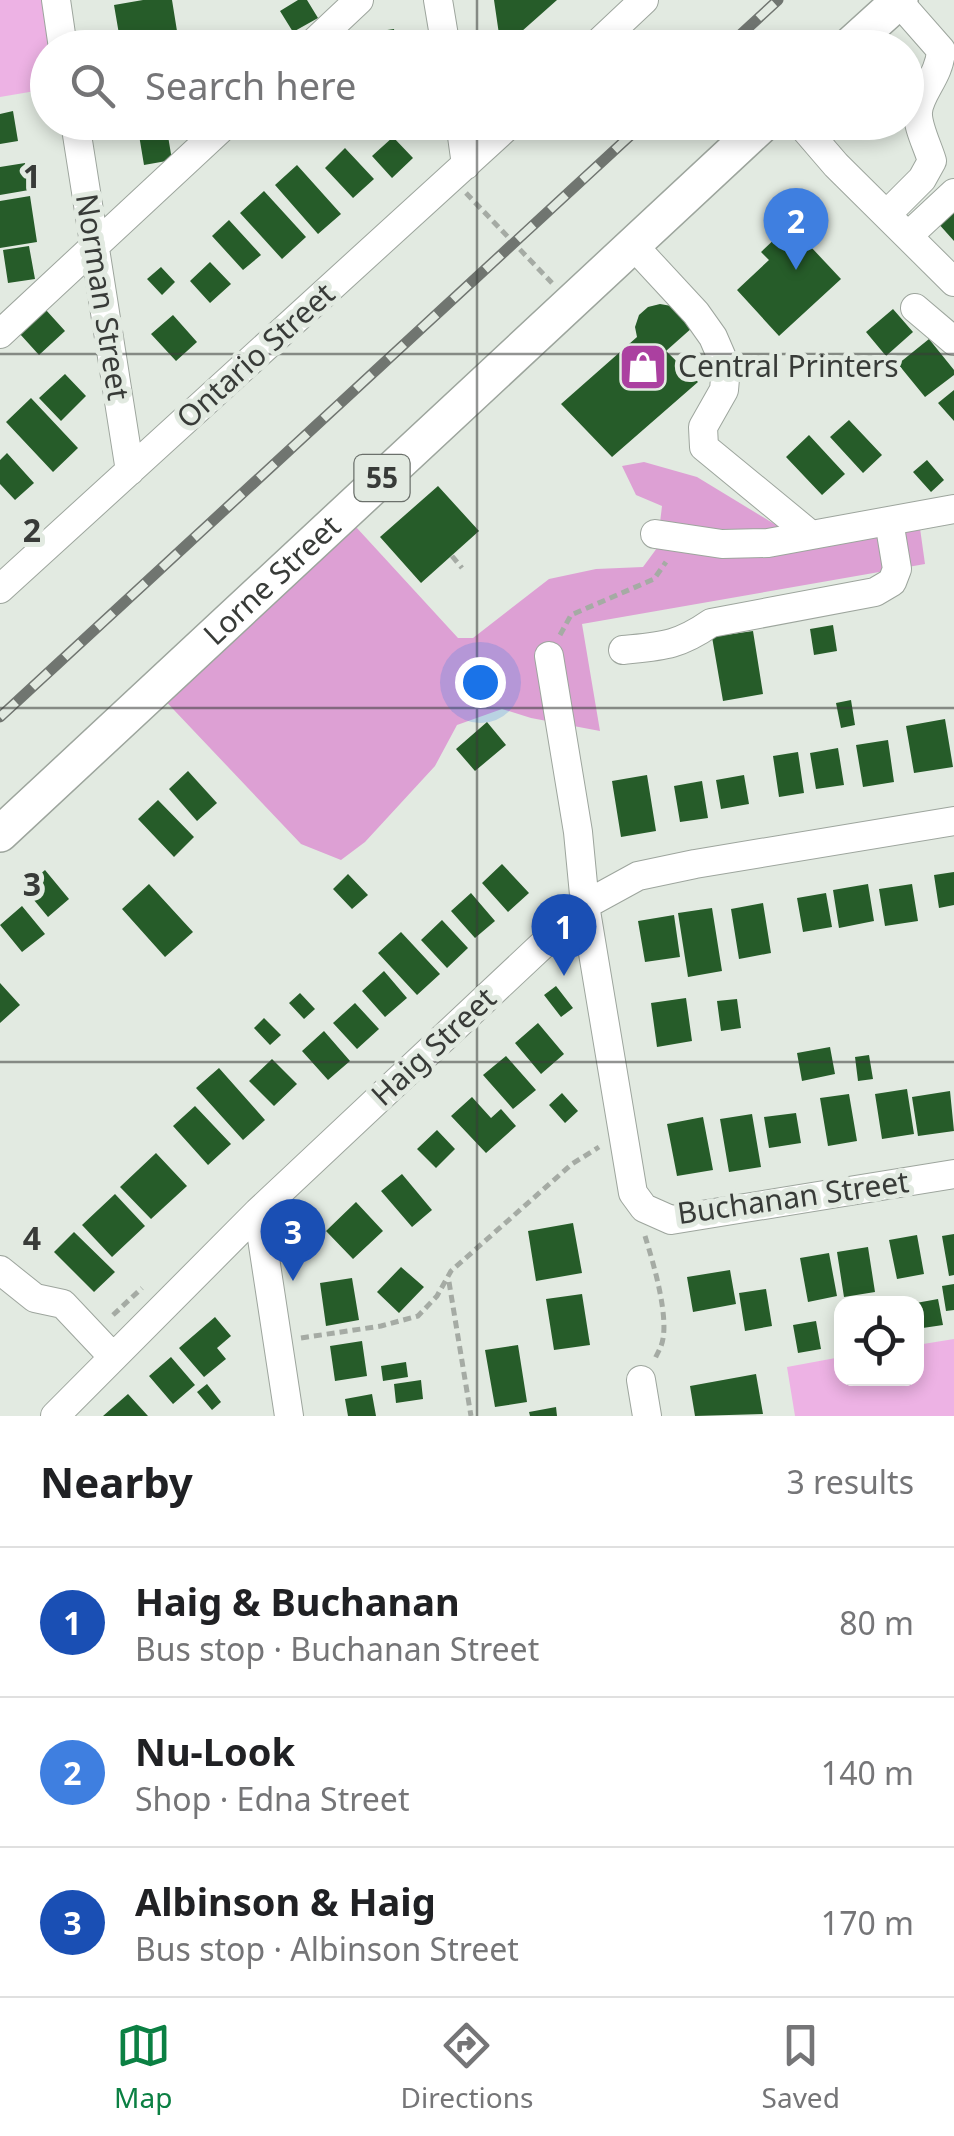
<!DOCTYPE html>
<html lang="en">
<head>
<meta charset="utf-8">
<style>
  :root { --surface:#fff; --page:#f2f2f2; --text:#202124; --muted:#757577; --line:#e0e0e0; --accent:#0b8043 }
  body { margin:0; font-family:"Noto Sans",sans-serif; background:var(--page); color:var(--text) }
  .controls { position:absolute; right:30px; bottom:30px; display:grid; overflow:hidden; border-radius:20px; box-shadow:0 5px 15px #0003 }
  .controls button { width:90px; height:90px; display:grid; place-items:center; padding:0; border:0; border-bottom:2px solid var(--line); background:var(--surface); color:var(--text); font:50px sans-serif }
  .you { position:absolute; left:480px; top:682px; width:35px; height:35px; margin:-25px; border:8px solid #fff; border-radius:50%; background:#1a73e8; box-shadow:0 0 0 15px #1a73e833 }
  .badge { display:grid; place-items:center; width:65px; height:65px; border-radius:50%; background:var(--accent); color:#fff; font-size:32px; font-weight:700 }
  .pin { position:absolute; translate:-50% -82px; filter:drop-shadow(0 2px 5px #0008) }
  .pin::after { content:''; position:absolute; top:52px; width:35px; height:30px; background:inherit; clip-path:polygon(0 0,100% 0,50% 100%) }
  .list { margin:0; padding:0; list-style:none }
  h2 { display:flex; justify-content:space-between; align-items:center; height:130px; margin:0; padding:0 40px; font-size:42px }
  h2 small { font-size:32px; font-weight:400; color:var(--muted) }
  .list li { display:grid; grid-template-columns:65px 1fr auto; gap:30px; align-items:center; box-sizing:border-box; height:150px; padding:0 40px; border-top:2px solid var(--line) }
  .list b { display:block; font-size:38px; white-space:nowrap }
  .list p { margin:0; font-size:32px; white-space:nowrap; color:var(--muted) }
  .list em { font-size:32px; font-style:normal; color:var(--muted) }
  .icon { flex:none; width:55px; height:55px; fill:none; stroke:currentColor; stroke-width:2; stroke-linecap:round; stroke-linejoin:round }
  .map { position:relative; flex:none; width:954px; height:1416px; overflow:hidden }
  .search { position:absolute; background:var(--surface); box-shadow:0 5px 15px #0003; left:30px; right:30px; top:30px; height:110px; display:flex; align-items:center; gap:25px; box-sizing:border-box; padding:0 35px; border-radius:55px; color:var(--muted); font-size:38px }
  .sheet { height:580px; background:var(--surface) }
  nav { display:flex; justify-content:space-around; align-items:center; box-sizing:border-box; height:140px; border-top:2px solid var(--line); background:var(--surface); font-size:28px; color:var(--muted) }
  nav a { display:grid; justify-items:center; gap:5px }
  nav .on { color:var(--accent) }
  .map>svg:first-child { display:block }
  .green { fill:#edb2e4 }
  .forest { fill:#dda0d4 }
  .building { fill:#265c29 }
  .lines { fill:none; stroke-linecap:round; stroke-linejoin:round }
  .minor-casing { stroke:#9da59d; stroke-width:30 }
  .major-casing { stroke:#9da59d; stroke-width:38 }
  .path { stroke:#a5aba4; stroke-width:5; stroke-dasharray:8 5; stroke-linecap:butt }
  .minor { stroke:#fff; stroke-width:28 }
  .major { stroke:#fff; stroke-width:35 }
  .rail-casing { stroke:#707570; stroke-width:11 }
  .rail { stroke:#e2eae1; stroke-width:8; stroke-dasharray:22; stroke-linecap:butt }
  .grid { fill:none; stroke:#383b38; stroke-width:2.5; stroke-opacity:0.55 }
  .labels { text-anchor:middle; stroke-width:10; stroke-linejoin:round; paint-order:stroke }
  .shield { fill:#e2eae1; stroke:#6b706b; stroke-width:2.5 }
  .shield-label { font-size:28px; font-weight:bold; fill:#383b38 }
  .street-label { font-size:30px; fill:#383b38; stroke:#e2eae1 }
  .poi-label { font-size:30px; fill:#383b38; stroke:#e2eae1; text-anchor:start }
  .grid-label { font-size:32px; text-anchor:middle; font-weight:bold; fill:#383b38; stroke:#e2eae1; stroke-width:10; stroke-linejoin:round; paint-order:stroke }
</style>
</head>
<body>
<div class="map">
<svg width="954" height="1416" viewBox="0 0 954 1416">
  <rect width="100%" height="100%" fill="#e2eae1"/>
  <path class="green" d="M0 0H53L61 47 48 48 47 89 0 97Z
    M954 1339V1416H795L787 1367 841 1357 842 1378H916L917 1345Z"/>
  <path class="forest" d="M644 462 697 477 794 536 918 514 925 564 582 624 600 731 531 718 502 709 457 725 435 766 365 842 341 860 301 844 156 691 345 515 458 638H473L549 579 596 569 643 567 657 548 662 506 636 495 622 466Z"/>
  <path class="building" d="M143 0H172L177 31 120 40 114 5Z
    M298 0H307L318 18 293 32 280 11Z
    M494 0H557L503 48H501Z
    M394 29 397 48H369L367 33Z
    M346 31 357 42 352 48H330Z
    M212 34 214 48H175L174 40Z
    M13 111 18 141 0 144V114Z
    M167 130 172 160 144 165 139 135Z
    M393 137 413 158 392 178 372 156Z
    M345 148 374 179 353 198 325 168Z
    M25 163 29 190 0 195V167Z
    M297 165 341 214 318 234 275 185Z
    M264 191 306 237 282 259 240 213Z
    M30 196 37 242 0 248V201Z
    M954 207V241L937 222Z
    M798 217 819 240 811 247 841 279 779 336 737 290 769 260 761 252Z
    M229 220 261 255 243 270 212 236Z
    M29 246 35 279 8 283 3 250Z
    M210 262 231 284 210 303 190 281Z
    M161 267 175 282 162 295 147 279Z
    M660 304 677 307 693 327 666 351 698 382 612 457 561 404 637 337 635 327 639 315 648 307Z
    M893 309 913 332 886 356 866 332Z
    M46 310 65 331 39 355 20 334Z
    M173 315 197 342 176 361 151 334Z
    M929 339 954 370V375L925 397 898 364Z
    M65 374 86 396 61 421 39 398Z
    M954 390V421L938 403Z
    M31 398 78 448 53 472 6 422Z
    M849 420 882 455 863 473 830 437Z
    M809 435 845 474 822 495 786 457Z
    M7 453 34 483 15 500 0 484V460Z
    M927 460 944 480 931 492 913 472Z
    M438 486 479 531 421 583 380 537Z
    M833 625 837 651 814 655 810 629Z
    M753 631 763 694 723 701 712 637Z
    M851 700 855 725 841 728 836 703Z
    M945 719 953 767 914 773 906 726Z
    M487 722 506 745 475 771 456 749Z
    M888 740 894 782 863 787 856 745Z
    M838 748 844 785 816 789 810 753Z
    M798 752 804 793 779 797 773 756Z
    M188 771 217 803 197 821 169 789Z
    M647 775 656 831 621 837 612 781Z
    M744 775 749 804 721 809 716 780Z
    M702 781 708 818 680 822 674 786Z
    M158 800 194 837 174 857 138 819Z
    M502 864 529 893 508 912 482 883Z
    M45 870 69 899 48 917 24 888Z
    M954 872V905L939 908 934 875Z
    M348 874 368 895 352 909 333 889Z
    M149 884 193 932 165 957 122 909Z
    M868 884 874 921 839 928 833 890Z
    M912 884 918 921 885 926 879 889Z
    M471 893 495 921 475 938 451 911Z
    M826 893 832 927 803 932 797 898Z
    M763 903 771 953 739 959 731 909Z
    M22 906 45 934 22 952 0 925Z
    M712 908 722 971 688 977 678 913Z
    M674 915 680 957 645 962 638 921Z
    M442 920 468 948 447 968 421 940Z
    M401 932 440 974 417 995 378 953Z
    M384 971 407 998 385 1017 362 991Z
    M0 983 20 1005 0 1023Z
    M556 986 573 1008 561 1017 544 995Z
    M300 993 315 1009 304 1019 289 1003Z
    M686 998 692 1041 657 1047 651 1003Z
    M737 999 741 1028 721 1031 717 1001Z
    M355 1003 379 1029 357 1049 333 1023Z
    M264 1018 281 1035 270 1045 254 1028Z
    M538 1023 564 1054 541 1074 515 1043Z
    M324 1031 350 1061 328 1080 302 1051Z
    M830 1047 835 1074 802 1081 797 1053Z
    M869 1055 873 1079 858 1081 855 1057Z
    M506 1056 536 1090 513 1109 483 1075Z
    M272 1059 297 1084 274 1106 249 1081Z
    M219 1068 265 1120 243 1140 196 1088Z
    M907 1089 914 1134 882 1139 875 1094Z
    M950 1091 954 1131 918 1136 912 1097Z
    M562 1093 578 1111 565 1123 549 1105Z
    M849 1094 857 1141 828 1146 820 1098Z
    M472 1097 491 1118 501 1109 516 1126 486 1153 451 1116Z
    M195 1106 231 1144 208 1165 173 1126Z
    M796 1113 801 1143 769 1148 764 1117Z
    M752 1114 761 1167 729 1172 720 1119Z
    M703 1117 713 1170 677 1176 667 1124Z
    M437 1130 455 1149 436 1168 417 1149Z
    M156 1153 187 1186 151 1219 120 1187Z
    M402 1174 432 1210 412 1227 381 1191Z
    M115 1194 145 1226 112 1257 82 1225Z
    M356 1202 383 1231 353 1259 326 1231Z
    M573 1223 582 1273 536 1281 528 1231Z
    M74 1232 115 1272 94 1292 54 1252Z
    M954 1234V1275L949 1276 942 1236Z
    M917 1235 924 1274 897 1279 889 1240Z
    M868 1247 875 1292 844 1297 837 1252Z
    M829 1253 837 1296 808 1302 800 1258Z
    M401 1267 424 1287 399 1313 377 1292Z
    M730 1270 736 1304 693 1312 687 1277Z
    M352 1278 359 1320 326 1326 320 1283Z
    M954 1284V1310L946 1311 942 1286Z
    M766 1289 772 1326 745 1331 739 1293Z
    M582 1294 590 1345 554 1350 546 1299Z
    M938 1299 943 1325 916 1329V1303Z
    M215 1317 231 1336 217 1348 226 1359 204 1377 179 1348Z
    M816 1321 821 1349 798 1353 793 1325Z
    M362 1341 367 1376 335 1381 330 1346Z
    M518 1345 527 1402 495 1407 485 1350Z
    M171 1357 195 1385 173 1404 149 1376Z
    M406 1362 408 1377 383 1381 381 1366Z
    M756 1374 763 1414 695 1416 690 1386Z
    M421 1380 423 1399 396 1403 394 1384Z
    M207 1384 221 1402 212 1410 197 1392Z
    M128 1394 148 1416H103Z
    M372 1394 376 1416H348L345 1399Z
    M556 1407 557 1416H530L529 1412Z"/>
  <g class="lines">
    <g class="minor-casing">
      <path id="minor" d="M56 0 63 48
        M438 0 446 48
        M308 48 359 0
        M593 48 644 0
        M75 122 130 471
        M460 122 466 165
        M799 122 836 165 954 282
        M887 214 922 179 932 161C928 147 917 126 918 112 919 93 940 76 941 50L898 1
        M909 235 954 193
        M633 245 696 313 713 337 726 367 724 390 703 427 704 447 811 535
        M915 308 954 341
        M0 334 228 122
        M655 534 722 544 768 543 954 509
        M0 589 512 122
        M623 650C662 646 678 646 711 623L875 592 892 582 897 569 889 521
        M549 656 578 832 585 905 633 1193 644 1208 671 1220 954 1174
        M258 1212 289 1416
        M0 1270 35 1298 63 1304 113 1357
        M641 1380 647 1416
        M55 1416 258 1212 585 905 638 876 695 864 954 821"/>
    </g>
    <g class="major-casing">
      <g id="major">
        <path d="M847 48 900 0"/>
        <path id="s1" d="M0 834 765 122"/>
      </g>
    </g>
    <path class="path" d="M466 193 552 283
      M452 556 462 568
      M560 635 571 615 654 579 666 562
      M645 1236C653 1262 671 1321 661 1346 659 1351 656 1356 654 1361
      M449 1282 471 1416
      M113 1315 142 1288
      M301 1338 381 1326 418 1316 437 1296 451 1271 572 1164 599 1147"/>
    <use href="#minor" class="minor"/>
    <use href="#major" class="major"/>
    <g class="rail-casing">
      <path id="rail" d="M726 48 778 0
        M0 717 645 122"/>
    </g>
    <use href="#rail" class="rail"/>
  </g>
  <path class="grid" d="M477 0V48M477 122V1416M0 354H954M0 708H954M0 1062H954"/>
  <defs>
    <g id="shop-square" transform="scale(2.5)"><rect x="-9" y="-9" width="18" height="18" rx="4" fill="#ab40a0" stroke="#e2eae1"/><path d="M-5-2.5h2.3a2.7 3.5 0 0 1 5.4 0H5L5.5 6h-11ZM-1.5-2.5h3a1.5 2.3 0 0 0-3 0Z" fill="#fff"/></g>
  </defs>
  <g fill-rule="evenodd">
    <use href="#shop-square" x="643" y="367"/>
  </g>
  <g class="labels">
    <rect class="shield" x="354.5" y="455" width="55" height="46" rx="8"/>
    <g class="shield-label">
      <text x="382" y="488">55</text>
    </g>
    <g class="street-label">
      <text transform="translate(102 297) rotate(81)" y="10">Norman Street</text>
      <text transform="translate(256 356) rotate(-42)" y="10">Ontario Street</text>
      <text dy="10" stroke="none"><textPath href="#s1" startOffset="372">Lorne Street</textPath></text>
      <text transform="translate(434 1047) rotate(-43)" y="10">Haig Street</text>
      <text transform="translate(793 1198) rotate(-8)" y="10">Buchanan Street</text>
    </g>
    <g class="poi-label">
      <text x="678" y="377">Central Printers</text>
    </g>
  </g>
  <g class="grid-label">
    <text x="32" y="188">1</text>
    <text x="32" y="542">2</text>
    <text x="32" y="896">3</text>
    <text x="32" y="1250">4</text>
  </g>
</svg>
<div class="controls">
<button><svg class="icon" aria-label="locate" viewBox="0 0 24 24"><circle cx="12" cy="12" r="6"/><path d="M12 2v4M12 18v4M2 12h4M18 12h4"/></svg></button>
</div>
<div class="you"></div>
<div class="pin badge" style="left:564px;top:976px;background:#1a4fb4">1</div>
<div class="pin badge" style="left:796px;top:270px;background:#3f7fe0">2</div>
<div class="pin badge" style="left:293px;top:1281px;background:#1a4fb4">3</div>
<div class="search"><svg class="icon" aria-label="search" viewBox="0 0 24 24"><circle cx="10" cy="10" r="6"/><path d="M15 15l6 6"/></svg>Search here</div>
</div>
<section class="sheet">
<h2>Nearby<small>3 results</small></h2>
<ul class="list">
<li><span class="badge" style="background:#1a4fb4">1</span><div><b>Haig &amp; Buchanan</b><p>Bus stop · Buchanan Street</p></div><em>80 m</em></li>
<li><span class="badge" style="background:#3f7fe0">2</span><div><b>Nu-Look</b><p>Shop · Edna Street</p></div><em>140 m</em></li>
<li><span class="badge" style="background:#1a4fb4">3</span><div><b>Albinson &amp; Haig</b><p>Bus stop · Albinson Street</p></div><em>170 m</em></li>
</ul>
</section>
<nav>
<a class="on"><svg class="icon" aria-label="map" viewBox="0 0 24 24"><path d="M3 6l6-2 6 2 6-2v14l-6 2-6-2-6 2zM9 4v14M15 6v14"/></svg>Map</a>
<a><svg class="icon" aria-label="directions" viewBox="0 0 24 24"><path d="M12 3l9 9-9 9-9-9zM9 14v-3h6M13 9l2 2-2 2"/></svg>Directions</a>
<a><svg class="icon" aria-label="saved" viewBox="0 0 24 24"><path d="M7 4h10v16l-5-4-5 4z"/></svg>Saved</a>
</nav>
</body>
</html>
